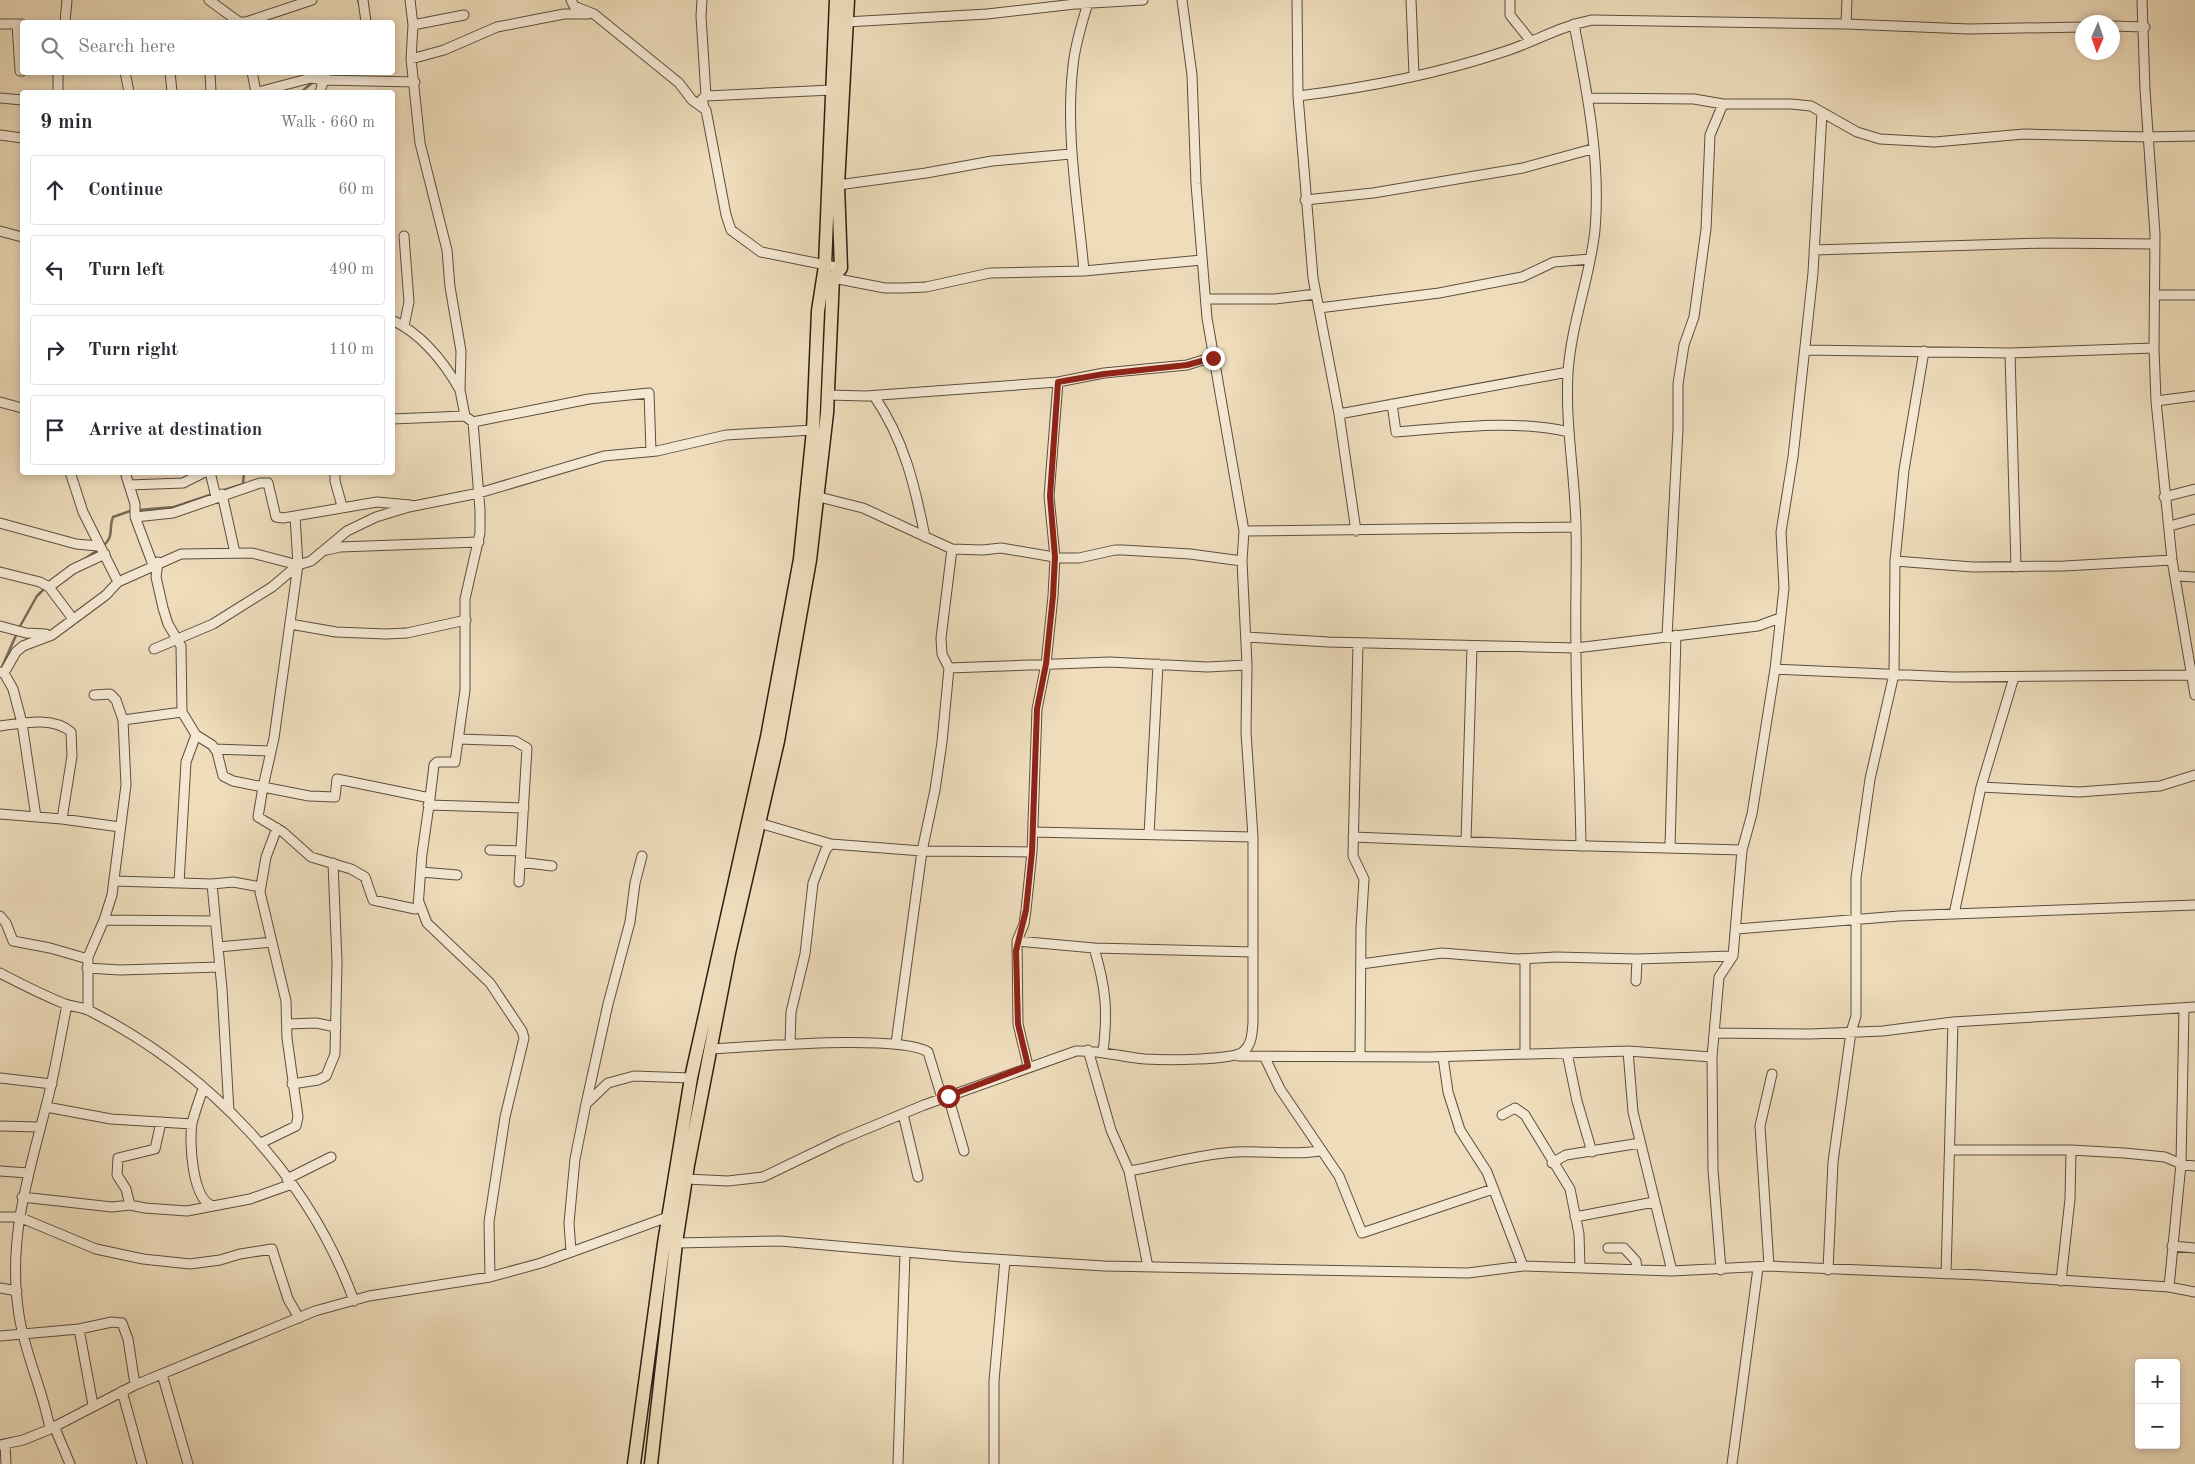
<!DOCTYPE html>
<html lang="en">
<head>
<meta charset="utf-8">
<style>
  :root { --surface:#fff; --page:#f2f2f3; --text:#2b2b33; --muted:#7c7c81; --line:#e1e1e2 }
  body { margin:0; font-family:"Old Standard TT",serif; background:var(--page); color:var(--text) }
  .controls { position:absolute; right:15px; bottom:15px; display:grid; overflow:hidden; border-radius:5px; box-shadow:0 2px 8px #0003 }
  .controls button { width:45px; height:45px; display:grid; place-items:center; padding:0; border:0; border-bottom:1px solid var(--line); background:var(--surface); color:var(--text); font:25px sans-serif }
  .compass { position:absolute; left:2075px; top:15px; width:45px; height:45px; border-radius:50%; background:var(--surface); box-shadow:0 2px 8px #0003; rotate:182deg }
  .stop { position:absolute; width:15px; height:15px; margin:-11px; border:4px solid #8f2418; border-radius:50%; background:#fff }
  .stop.end { background:#8f2418; border-color:#fff; box-shadow:0 1px 5px #0008 }
  .list { margin:0; padding:0; list-style:none }
  h2 { display:flex; justify-content:space-between; align-items:center; height:65px; margin:0; padding:0 20px; font-size:21px }
  h2 small { font-size:16px; font-weight:400; color:var(--muted) }
  .list li { display:grid; grid-template-columns:32px 1fr auto; gap:15px; align-items:center; box-sizing:border-box; height:70px; margin:0 10px 10px; padding:0 10px; border:1px solid var(--line); border-radius:5px }
  .list b { display:block; font-size:19px; white-space:nowrap }
  .list em { font-size:16px; font-style:normal; color:var(--muted) }
  .icon { flex:none; width:28px; height:28px; fill:none; stroke:currentColor; stroke-width:2; stroke-linecap:round; stroke-linejoin:round }
  .map { position:relative; flex:none; width:2195px; height:1464px; overflow:hidden }
  .search { position:absolute; background:var(--surface); box-shadow:0 2px 8px #0003; left:20px; top:20px; width:375px; height:55px; display:flex; align-items:center; gap:12px; box-sizing:border-box; padding:0 18px; border-radius:5px; color:var(--muted); font-size:19px }
  .panel { position:absolute; background:var(--surface); box-shadow:0 2px 8px #0003; left:20px; top:90px; width:375px; height:385px; border-radius:5px }
  .map>svg:first-child { display:block }
  .lines { fill:none; stroke-linecap:round; stroke-linejoin:round }
  .stream { stroke:#796a56; stroke-width:2.5 }
  .minor-casing { stroke:#5d4e3e; stroke-width:11 }
  .primary-casing { stroke:#2d1f14; stroke-width:15 }
  .minor { stroke:#f4e8d3; stroke-width:9 }
  .primary { stroke:#eedcbb; stroke-width:12 }
  .route { stroke:#8f2418; stroke-width:6 }
</style>
</head>
<body>
<div class="map">
<svg width="2195" height="1464" viewBox="0 0 2195 1464">
  <rect width="100%" height="100%" fill="#eedcbb"/>
  <filter id="stains"><feTurbulence type="fractalNoise" baseFrequency=".004" numOctaves="4"/><feColorMatrix values="0 0 0 0 .2 0 0 0 0 .09 0 0 0 0 .02 0 0 0 .5 -.17"/></filter>
  <radialGradient id="worn" r=".72"><stop offset=".6" stop-color="#630" stop-opacity="0"/><stop offset="1" stop-color="#630" stop-opacity=".3"/></radialGradient>
  <g class="lines">
    <path class="stream" d="M358 0 360 6
      M301 92 313 82
      M221 491 243 484 244 472
      M138 510 174 507 213 494
      M103 546C115 536 108 529 113 517L133 510
      M83 560 99 549
      M19 628 37 596 46 587
      M1 669 17 633"/>
    <g class="minor-casing">
      <path id="minor" d="M209 0 239 22H245
        M363 0 366 22
        M571 0 574 6 594 14 679 83 692 100 706 110 726 215 731 230 761 252 841 268
        M702 0 701 16 706 96
        M1297 0 1298 96 1313 278 1339 414 1356 531
        M1411 0 1414 75
        M1510 0V15L1530 40
        M2142 0 2145 90 2155 234 2154 348 2156 401 2172 560 2195 695
        M65 22 67 0
        M246 22 312 0
        M846 22 987 14 1075 4 1143 0
        M0 24H22
        M17 24 20 71H22
        M1574 24C1587 91 1601 162 1595 230 1590 278 1571 324 1568 373 1565 424 1575 475 1576 526 1577 566 1575 606 1576 646 1576 713 1580 779 1581 846
        M1846 24 1847 0
        M413 25 464 15
        M2112 26 2145 27
        M411 59 444 50 497 27 564 14H588
        M125 72 129 92
        M170 72 172 92
        M210 72 211 92
        M252 72 256 92
        M58 92V72
        M258 92 311 78 323 80 415 82
        M320 92 326 72
        M1298 96C1364 88 1440 73 1503 52 1535 42 1557 27 1592 20L1846 24 1969 29 2082 27
        M0 98 22 100
        M1588 98 1694 99 1723 104H1791L1811 106 1857 132 1880 139 1935 142 2024 134 2147 137 2195 136
        M704 107 702 99 706 96 832 90
        M0 135 22 138
        M838 185 926 173 992 161 1071 154
        M1305 200 1373 193 1523 168 1592 149
        M0 231 22 237
        M1814 250 2045 243 2155 244
        M1084 271C1078 203 1065 134 1073 66 1075 44 1082 23 1088 3
        M833 278 885 288H904L926 287 990 273 1084 271 1202 260
        M2156 295H2195
        M1206 299H1275L1316 294
        M1319 308 1439 293 1522 277 1554 262 1590 259
        M392 320C422 334 444 362 460 390
        M404 326 409 302 404 236
        M1805 350 2010 353 2154 348
        M2010 353 2016 567
        M1058 382 1049 496 1055 557 1053 596 1046 664 1037 709 1032 852 1026 910 1024 924 1017 941 1094 948C1106 988 1108 1011 1103 1052
        M828 395 866 396 1058 382 1104 373 1187 365 1213 357
        M874 396C904 439 915 486 925 537
        M2156 401 2195 396
        M0 402 22 408
        M1392 404 1396 432C1452 428 1513 419 1569 432
        M1339 414 1568 372
        M392 419 465 416
        M473 422 589 399 649 393 651 451
        M70 472 83 512 118 582
        M125 472 135 504V517L153 565
        M210 472 216 497
        M335 472V481L342 506
        M129 485 183 483 205 472
        M222 494 235 553
        M819 497 863 508 952 549 983 550 1001 548 1060 558H1079L1115 550H1123L1190 554 1242 561
        M2164 497 2195 489
        M295 516 298 565 274 738 263 787 309 796 335 797 337 779 430 798 434 765 437 762H455L465 690V599L480 533V510L473 422 465 416 460 390 461 351 450 287 447 250 420 143 411 59 413 25 410 0
        M135 517 173 513 260 483H268L276 517 283 518 377 502 410 505
        M0 523 76 544 98 546
        M2170 526 2195 519
        M1244 531 1576 527
        M327 550 340 547 479 542
        M1895 561 1973 567 2064 566 2172 560
        M158 562 156 577 163 608 168 624 181 646 182 712 196 735 212 745 217 752 223 776 233 781 263 787 258 817 283 832 311 857 351 869 365 877 373 900 415 909 418 907 422 854 430 798
        M0 572 40 582 49 587
        M2177 576 2195 577
        M49 587 73 569 105 554
        M49 587 73 619
        M290 624 336 632 386 634 407 633 466 620
        M0 626 26 633 46 634
        M1667 636 1678 429V384L1684 345 1694 317 1706 229 1710 135 1723 104
        M1246 637 1328 642 1576 648 1758 626 1780 618
        M1358 643 1353 856 1364 879 1361 928 1360 1057
        M154 649 213 624 272 587 298 565 311 561 347 531 376 517 409 507 479 493 604 456 657 451 726 435 813 430
        M949 668 1110 662 1207 667 1247 665
        M1775 669 1953 677 2191 675
        M0 672 4 673 13 689 22 723 36 817
        M4 673 16 652 23 646 52 635 106 595 118 582 181 554 252 553 298 565
        M123 720 182 712
        M0 726C22 723 53 716 71 732L72 756 62 819
        M459 739 515 741 527 748 519 882
        M215 749 271 751
        M1981 787 2079 792 2160 786 2195 775
        M428 805 524 808
        M0 814 62 819 120 827
        M759 823 831 844
        M1033 832 1253 837
        M1149 835 1158 664
        M1353 837 1551 845 1742 850
        M1466 841 1472 647
        M1670 847 1676 635
        M490 850 521 851
        M520 862 552 866
        M421 872 457 875
        M114 881 212 884 233 882 261 887
        M179 883 186 762 196 735
        M212 884 222 989 229 1111
        M419 902 427 923 490 983 522 1031 524 1038 505 1117 489 1222 490 1277
        M1954 914 1981 787 2014 677
        M0 916 6 923 13 941 50 948 88 959
        M104 920 215 921
        M1737 929 1899 916 2195 905
        M1017 941 1018 1024 1028 1066
        M218 947 272 942
        M1094 948 1253 952
        M1361 964 1442 953 1517 959 1556 957 1637 959 1733 956
        M87 968 120 970 220 967
        M0 973C21 984 43 995 65 1004 73 1007 83 1007 90 1011 208 1071 309 1176 354 1301
        M1636 981 1637 959
        M88 1010V957L104 920 112 895 126 785 123 720 116 700 110 694 94 695
        M287 1024 316 1023 336 1027
        M1716 1033 1810 1034 1883 1031 1953 1022 2195 1007
        M896 1043 922 851 935 790 942 742 949 668 942 654 941 638 952 549
        M790 1044 791 1012 805 954 813 883 826 849 831 844 922 851 1032 852
        M710 1049C751 1047 899 1034 928 1052L942 1098
        M1088 1050 1111 1130 1129 1171 1148 1267
        M1628 1051 1633 1112 1672 1271
        M1567 1053 1577 1101 1592 1152
        M1525 1054V959
        M1238 1056 1429 1057 1628 1051 1712 1057
        M1264 1056 1280 1089 1339 1176 1362 1233 1493 1189
        M1443 1057 1448 1092 1460 1130 1487 1172 1523 1266
        M0 1078 52 1084
        M292 1084 318 1080 326 1076 335 1054 337 962 333 863
        M203 1089C199 1100 195 1112 192 1123 189 1142 192 1200 213 1206L250 1199 292 1184
        M948 1096 964 1151
        M586 1104 608 1004 630 922 635 883 642 856
        M46 1107 111 1119 192 1124
        M903 1114 918 1177
        M1502 1115 1515 1108 1525 1115 1570 1189 1579 1234 1580 1268
        M0 1126 40 1127
        M261 1143 296 1126 298 1117 287 1038 286 1001 260 892 266 857 277 828
        M1950 1150H2071L2124 1153 2165 1157 2181 1164 2195 1166
        M1552 1163 1566 1155 1640 1143
        M0 1171 28 1173
        M1129 1171C1163 1165 1200 1154 1235 1152 1263 1150 1292 1156 1319 1151
        M287 1179 331 1157
        M686 1179 728 1181 763 1177 842 1139 924 1105 1076 1051C1100 1050 1122 1057 1145 1059 1162 1060 1234 1061 1244 1051 1252 1044 1252 1033 1253 1023V837L1246 732 1247 665 1242 561 1244 531 1207 318 1196 184 1192 75 1182 0
        M22 1197 112 1207 130 1205 145 1208 187 1211 213 1206
        M130 1205 126 1189 117 1175 118 1158 155 1149 161 1122
        M0 1217H19L96 1249 143 1259 190 1264 220 1260 240 1254 272 1249 288 1299 299 1318
        M1575 1217 1654 1202
        M676 1243 780 1241 962 1257 1104 1266 1468 1273 1523 1266 1672 1271 1769 1266 1980 1275 2169 1287 2195 1292
        M2172 1246 2195 1248
        M1608 1248H1624L1636 1261 1637 1270
        M571 1252 569 1223 575 1159 586 1104 608 1083 634 1076 691 1078
        M1769 1266 1760 1126 1772 1074
        M1721 1270 1713 1170 1712 1057 1719 977 1733 956 1742 850 1752 814 1775 669 1784 588 1781 532 1793 457 1813 273 1822 113
        M1828 1270 1833 1162 1851 1032 1856 1016V878L1870 779 1894 674 1895 561 1904 470 1924 351
        M1946 1274 1953 1022
        M2061 1281 2070 1199 2071 1150
        M2169 1287 2181 1164 2184 1009
        M0 1288 17 1291
        M79 1329 93 1405
        M0 1336 79 1329 112 1322 122 1323 128 1339 135 1385
        M162 1374 188 1464
        M122 1391 142 1464
        M54 1426 70 1464
        M50 1429C43 1390 25 1355 19 1315 7 1239 28 1178 46 1106 55 1073 60 1038 67 1005
        M5 1444 6 1464
        M0 1445 23 1440 48 1430 135 1385 315 1311 369 1296 490 1277 541 1263 668 1217
        M898 1464 905 1253
        M994 1464V1381L1005 1260
        M1732 1464 1758 1268"/>
    </g>
    <g class="primary-casing">
      <path id="primary" d="M634 1464 664 1243 691 1078 767 737 800 559 813 430 818 311 825 266 836 0
        M651 1464 676 1243 688 1165 729 953 778 741 810 560 827 413 833 278 841 268 838 185 848 0"/>
    </g>
    <use href="#minor" class="minor"/>
    <use href="#primary" class="primary"/>
  </g>
  <g class="lines">
    <path class="route" d="M948 1096 1028 1066 1018 1024 1016 951 1026 910 1032 852 1037 709 1046 664 1053 596 1055 557 1050 496 1058 382 1104 374 1187 365 1213 358"/>
  </g>
  <rect width="100%" height="100%" filter="url(#stains)"/>
  <rect width="100%" height="100%" fill="url(#worn)"/>
</svg>
<div class="controls">
<button>+</button>
<button>−</button>
</div>
<svg class="compass" viewBox="-18 -18 36 36"><path d="M0-13l5 13h-10z" fill="#e53935"/><path d="M0 13l5-13h-10z" fill="#7c7c81"/></svg>
<div class="stop" style="left:948px;top:1096px"></div>
<div class="stop end" style="left:1213px;top:358px"></div>
<div class="search"><svg class="icon" aria-label="search" viewBox="0 0 24 24"><circle cx="10" cy="10" r="6"/><path d="M15 15l6 6"/></svg>Search here</div>
<section class="panel">
<h2>9 min<small>Walk · 660 m</small></h2>
<ul class="list">
<li><svg class="icon" aria-label="ahead" viewBox="0 0 24 24"><path d="M12 20V5M6 11l6-6 6 6"/></svg><div><b>Continue</b></div><em>60 m</em></li>
<li><svg class="icon" aria-label="left" viewBox="0 0 24 24"><path d="M17 20v-9H6M10 6l-5 5 5 5"/></svg><div><b>Turn left</b></div><em>490 m</em></li>
<li><svg class="icon" aria-label="right" viewBox="0 0 24 24"><path d="M7 20v-9h11M14 6l5 5-5 5"/></svg><div><b>Turn right</b></div><em>110 m</em></li>
<li><svg class="icon" aria-label="arrive" viewBox="0 0 24 24"><path d="M6 21V4h12l-3 4 3 4H6"/></svg><div><b>Arrive at destination</b></div></li>
</ul>
</section>
</div>
</body>
</html>
